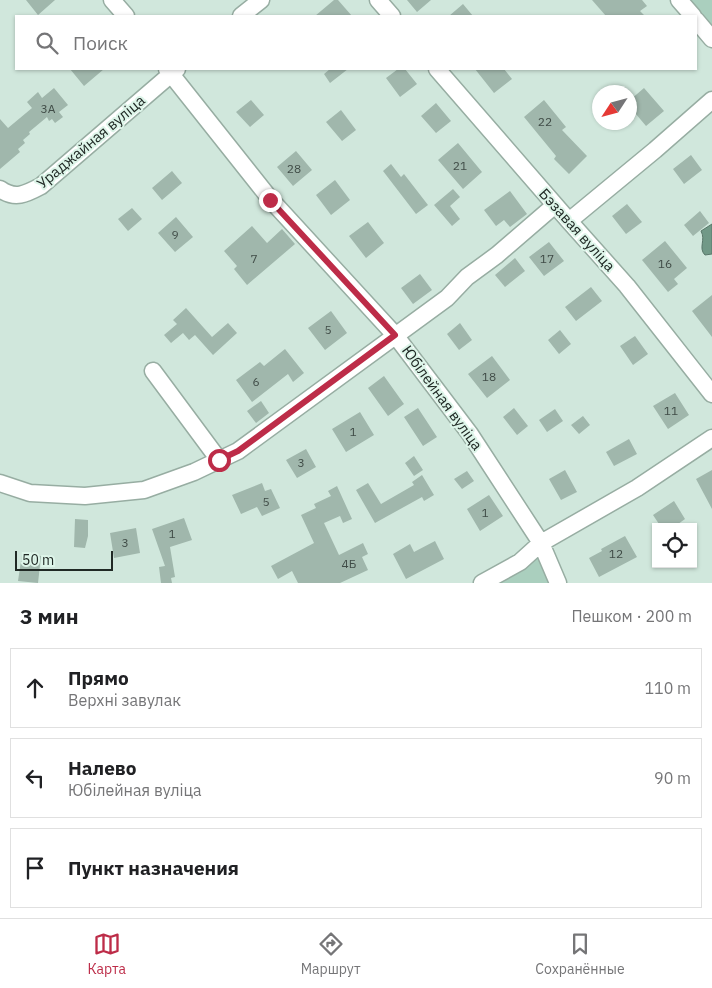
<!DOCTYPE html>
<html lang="ru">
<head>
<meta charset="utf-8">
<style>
  :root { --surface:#fff; --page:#f6f6f6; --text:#202124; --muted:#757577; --line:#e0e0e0; --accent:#bd2c48 }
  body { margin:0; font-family:"IBM Plex Sans",sans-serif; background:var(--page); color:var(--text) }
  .controls { position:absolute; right:15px; bottom:15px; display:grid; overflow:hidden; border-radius:0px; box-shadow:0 1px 4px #0004 }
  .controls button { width:45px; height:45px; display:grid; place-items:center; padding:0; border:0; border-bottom:1px solid var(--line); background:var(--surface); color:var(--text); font:25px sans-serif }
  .compass { position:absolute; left:592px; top:85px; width:45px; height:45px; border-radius:50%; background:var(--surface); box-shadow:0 1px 4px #0004; rotate:234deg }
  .scale { position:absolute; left:15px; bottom:12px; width:98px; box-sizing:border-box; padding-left:5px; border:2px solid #202925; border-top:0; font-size:14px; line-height:18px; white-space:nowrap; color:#202925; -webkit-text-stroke:4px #ddf5e9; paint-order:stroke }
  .stop { position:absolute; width:15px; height:15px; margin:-11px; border:4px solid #bd2c48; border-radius:50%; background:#fff }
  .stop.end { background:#bd2c48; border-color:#fff; box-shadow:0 1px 5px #0008 }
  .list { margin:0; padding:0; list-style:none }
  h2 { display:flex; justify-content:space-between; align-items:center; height:65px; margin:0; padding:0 20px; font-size:21px }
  h2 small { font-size:16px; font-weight:400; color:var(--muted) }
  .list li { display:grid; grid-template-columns:32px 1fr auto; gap:15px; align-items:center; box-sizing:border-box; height:80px; margin:0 10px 10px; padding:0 10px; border:1px solid var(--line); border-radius:0px }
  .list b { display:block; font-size:19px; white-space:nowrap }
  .list p { margin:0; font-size:16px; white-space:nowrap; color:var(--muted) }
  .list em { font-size:16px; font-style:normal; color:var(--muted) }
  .icon { flex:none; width:28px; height:28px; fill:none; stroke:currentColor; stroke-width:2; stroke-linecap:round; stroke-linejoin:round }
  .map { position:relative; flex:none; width:712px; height:583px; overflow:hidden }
  .search { position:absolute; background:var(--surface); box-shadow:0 1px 4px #0004; left:15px; right:15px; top:15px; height:55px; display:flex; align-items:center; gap:12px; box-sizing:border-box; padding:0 18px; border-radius:0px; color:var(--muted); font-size:19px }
  .sheet { height:335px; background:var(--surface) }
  nav { display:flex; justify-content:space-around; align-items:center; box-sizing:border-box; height:70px; border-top:1px solid var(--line); background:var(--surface); font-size:14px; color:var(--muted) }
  nav a { display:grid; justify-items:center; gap:2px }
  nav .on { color:var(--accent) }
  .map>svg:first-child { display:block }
  .green { fill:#aacfbe }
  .water { fill:#719987; stroke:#59776a }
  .building { fill:#a0b7ac }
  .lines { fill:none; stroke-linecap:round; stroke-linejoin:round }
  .minor-casing { stroke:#97ada2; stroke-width:19 }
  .minor { stroke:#fff; stroke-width:16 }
  .route { stroke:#bd2c48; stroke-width:6 }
  .labels { text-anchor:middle; stroke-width:4; stroke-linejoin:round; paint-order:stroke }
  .number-label { font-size:12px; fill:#404c47 }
  .street-label { font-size:15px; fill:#202925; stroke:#ddf5e9 }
</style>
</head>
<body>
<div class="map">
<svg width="712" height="583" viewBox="0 0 712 583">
  <rect width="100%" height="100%" fill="#d0e7dc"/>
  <path class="green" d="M679 0H712V39Z
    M541 543 558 583H481Z"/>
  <path class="water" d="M712 224V254L705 255C698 248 706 240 701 231Z"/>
  <path class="building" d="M26 0H55L38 15Z
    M334 0H338L352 16H315Z
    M407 0H431L417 12Z
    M592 0H642L647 6 640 11 645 16H606Z
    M463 4 473 16H449Z
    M70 69H104L84 86Z
    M330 69H348L330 83 324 74Z
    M398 69H405L417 84 400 97 386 78Z
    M475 69H504L512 79 494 93Z
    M54 88 68 105 59 112 63 117 55 123 52 119 49 121 47 117 29 132 30 134 23 140 25 143 18 149 20 152 0 169V119L8 128 32 108 27 102 38 92 42 98Z
    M644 88 664 111 646 126 630 107V100Z
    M251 100 264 115 250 127 236 112Z
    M544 100 566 127 562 130 587 156 569 174 554 159 556 156 524 117Z
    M436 103 451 121 436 133 421 116Z
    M341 110 356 130 342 141 326 122Z
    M458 143 482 172 463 189 438 160Z
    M296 151 312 170 293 186 277 167Z
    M691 155 702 170 684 184 673 169Z
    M391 164 401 177 404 174 428 205 416 214 383 171Z
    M172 171 182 183 162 200 152 188Z
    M335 180 350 200 331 215 316 195Z
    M453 189 460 197 450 206 460 219 452 226 434 205Z
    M510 191 527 214 510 227 504 220 496 226 484 210Z
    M627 204 642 222 626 234 612 216Z
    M132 208 142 219 128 231 118 219Z
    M700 211 709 223 693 236 684 225Z
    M176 217 193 237 175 252 158 233Z
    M368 222 384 243 366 258 349 236Z
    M252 226 267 243 282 229 295 244 247 285 234 269 237 266 224 251Z
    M665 241 687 268 674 279 678 284 668 292 642 260Z
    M549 242 564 261 544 276 529 257Z
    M515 258 525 271 505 287 495 275Z
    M420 274 432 290 413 304 401 288Z
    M591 287 602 301 576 321 565 307Z
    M712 295V337L692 311Z
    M186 308 212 337 228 323 237 333 213 355 195 335 189 340 183 333 171 343 164 335 177 324 173 320Z
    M331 311 347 333 325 350 308 328Z
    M460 323 472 340 459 350 447 334Z
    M560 330 571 344 559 354 548 340Z
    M635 336 648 354 633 365 620 346Z
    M285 349 304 373 293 382 288 374 252 402 236 380 260 362 264 366Z
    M492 356 510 380 487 398 468 374Z
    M384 376 404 404 388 416 368 388Z
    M675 393 689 415 668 429 653 406Z
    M261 401 269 413 256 423 247 411Z
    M418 408 437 437 423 446 404 417Z
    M514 408 528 426 517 435 503 417Z
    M555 409 563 421 547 432 539 420Z
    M360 412 374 435 346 452 332 429Z
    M583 416 590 425 579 434 571 425Z
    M629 439 637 454 614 466 606 452Z
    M306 449 316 467 297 478 286 460Z
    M414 456 423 470 414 476 405 463Z
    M565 470 577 492 561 500 549 479Z
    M712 470V509L696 479Z
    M467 471 474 481 462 489 454 479Z
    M422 475 434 495 424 501 422 497 375 523 356 490 368 483 381 504 414 485 412 482Z
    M262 483 265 491 271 489 280 508 262 516 257 507 241 514 232 495Z
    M337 486 352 519 343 523 340 516 324 523 339 555 363 543 368 554 362 557 368 570 340 583H298L292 571 278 579 271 566 314 543 301 515 316 508 314 504 331 496 328 491Z
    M489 495 503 516 480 531 467 509Z
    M674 501 685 519 674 527H661L653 515Z
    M184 518 192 540 170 547 175 577 171 578 172 583H161L159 567 165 566 152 529Z
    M75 519 88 520V536L85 548 74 547Z
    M136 528 140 553 114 558 110 533Z
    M625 536 637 557 599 577 589 558 602 551 601 549Z
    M435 541 444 559 406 579 393 554 410 544 414 552Z
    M22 554 41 556 38 583 18 581Z"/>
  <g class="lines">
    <g class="minor-casing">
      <path id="minor" d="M112 0 126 16
        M378 0 392 16
        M679 0 693 16
        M241 16 261 0
        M696 20 712 39
        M167 69 271 200 395 335 470 434 541 543 558 583
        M437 69 569 221 627 286 712 394
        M0 189C15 200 26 194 41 186L177 69
        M569 221 655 150 712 100
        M153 371 219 460
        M0 483 30 493 85 496 144 490 194 472 238 451 447 298 467 277 497 255 555 205
        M482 583 520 562 541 543 637 488 712 438"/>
    </g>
    <use href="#minor" class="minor"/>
  </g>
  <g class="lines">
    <path class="route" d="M219 460 238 451 395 335 270 200"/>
  </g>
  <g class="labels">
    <g class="number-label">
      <text x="48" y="113">3А</text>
      <text x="545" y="126">22</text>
      <text x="460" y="170">21</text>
      <text x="294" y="173">28</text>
      <text x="175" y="239">9</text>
      <text x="254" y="263">7</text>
      <text x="547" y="263">17</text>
      <text x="665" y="268">16</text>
      <text x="328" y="334">5</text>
      <text x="489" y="381">18</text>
      <text x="256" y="386">6</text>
      <text x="671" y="415">11</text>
      <text x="353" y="436">1</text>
      <text x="301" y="467">3</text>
      <text x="266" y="506">5</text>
      <text x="485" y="517">1</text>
      <text x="172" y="538">1</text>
      <text x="125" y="547">3</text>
      <text x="616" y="558">12</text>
      <text x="349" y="568">4Б</text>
    </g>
    <g class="street-label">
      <text transform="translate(91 142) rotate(-40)" y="5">Ураджайная вуліца</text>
      <text transform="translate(577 230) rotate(48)" y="5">Бэзавая вуліца</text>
      <text transform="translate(442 398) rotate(54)" y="5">Юбілейная вуліца</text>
    </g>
  </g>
</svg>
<div class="controls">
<button><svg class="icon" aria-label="locate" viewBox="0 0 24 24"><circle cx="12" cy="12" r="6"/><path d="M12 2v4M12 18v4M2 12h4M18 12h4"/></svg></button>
</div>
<svg class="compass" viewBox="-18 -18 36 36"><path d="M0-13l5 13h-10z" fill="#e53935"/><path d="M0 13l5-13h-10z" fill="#757577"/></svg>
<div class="scale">50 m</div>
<div class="stop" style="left:219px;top:460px"></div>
<div class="stop end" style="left:270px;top:200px"></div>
<div class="search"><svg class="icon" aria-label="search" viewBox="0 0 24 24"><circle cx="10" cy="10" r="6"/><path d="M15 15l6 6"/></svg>Поиск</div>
</div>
<section class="sheet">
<h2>3 мин<small>Пешком · 200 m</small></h2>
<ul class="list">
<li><svg class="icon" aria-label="ahead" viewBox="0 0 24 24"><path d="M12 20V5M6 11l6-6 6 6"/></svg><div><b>Прямо</b><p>Верхні завулак</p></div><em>110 m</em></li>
<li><svg class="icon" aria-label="left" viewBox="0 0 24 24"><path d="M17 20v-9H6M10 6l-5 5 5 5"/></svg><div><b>Налево</b><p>Юбілейная вуліца</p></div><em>90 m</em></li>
<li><svg class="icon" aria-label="arrive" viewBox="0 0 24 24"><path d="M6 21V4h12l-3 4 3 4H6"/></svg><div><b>Пункт назначения</b></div></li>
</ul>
</section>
<nav>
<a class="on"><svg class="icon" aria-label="map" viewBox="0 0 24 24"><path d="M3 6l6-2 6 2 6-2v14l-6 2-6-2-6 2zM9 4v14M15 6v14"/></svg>Карта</a>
<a><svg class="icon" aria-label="directions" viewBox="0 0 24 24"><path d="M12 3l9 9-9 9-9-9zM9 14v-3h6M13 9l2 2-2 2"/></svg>Маршрут</a>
<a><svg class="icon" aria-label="saved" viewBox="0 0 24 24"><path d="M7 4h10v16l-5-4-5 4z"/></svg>Сохранённые</a>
</nav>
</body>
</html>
